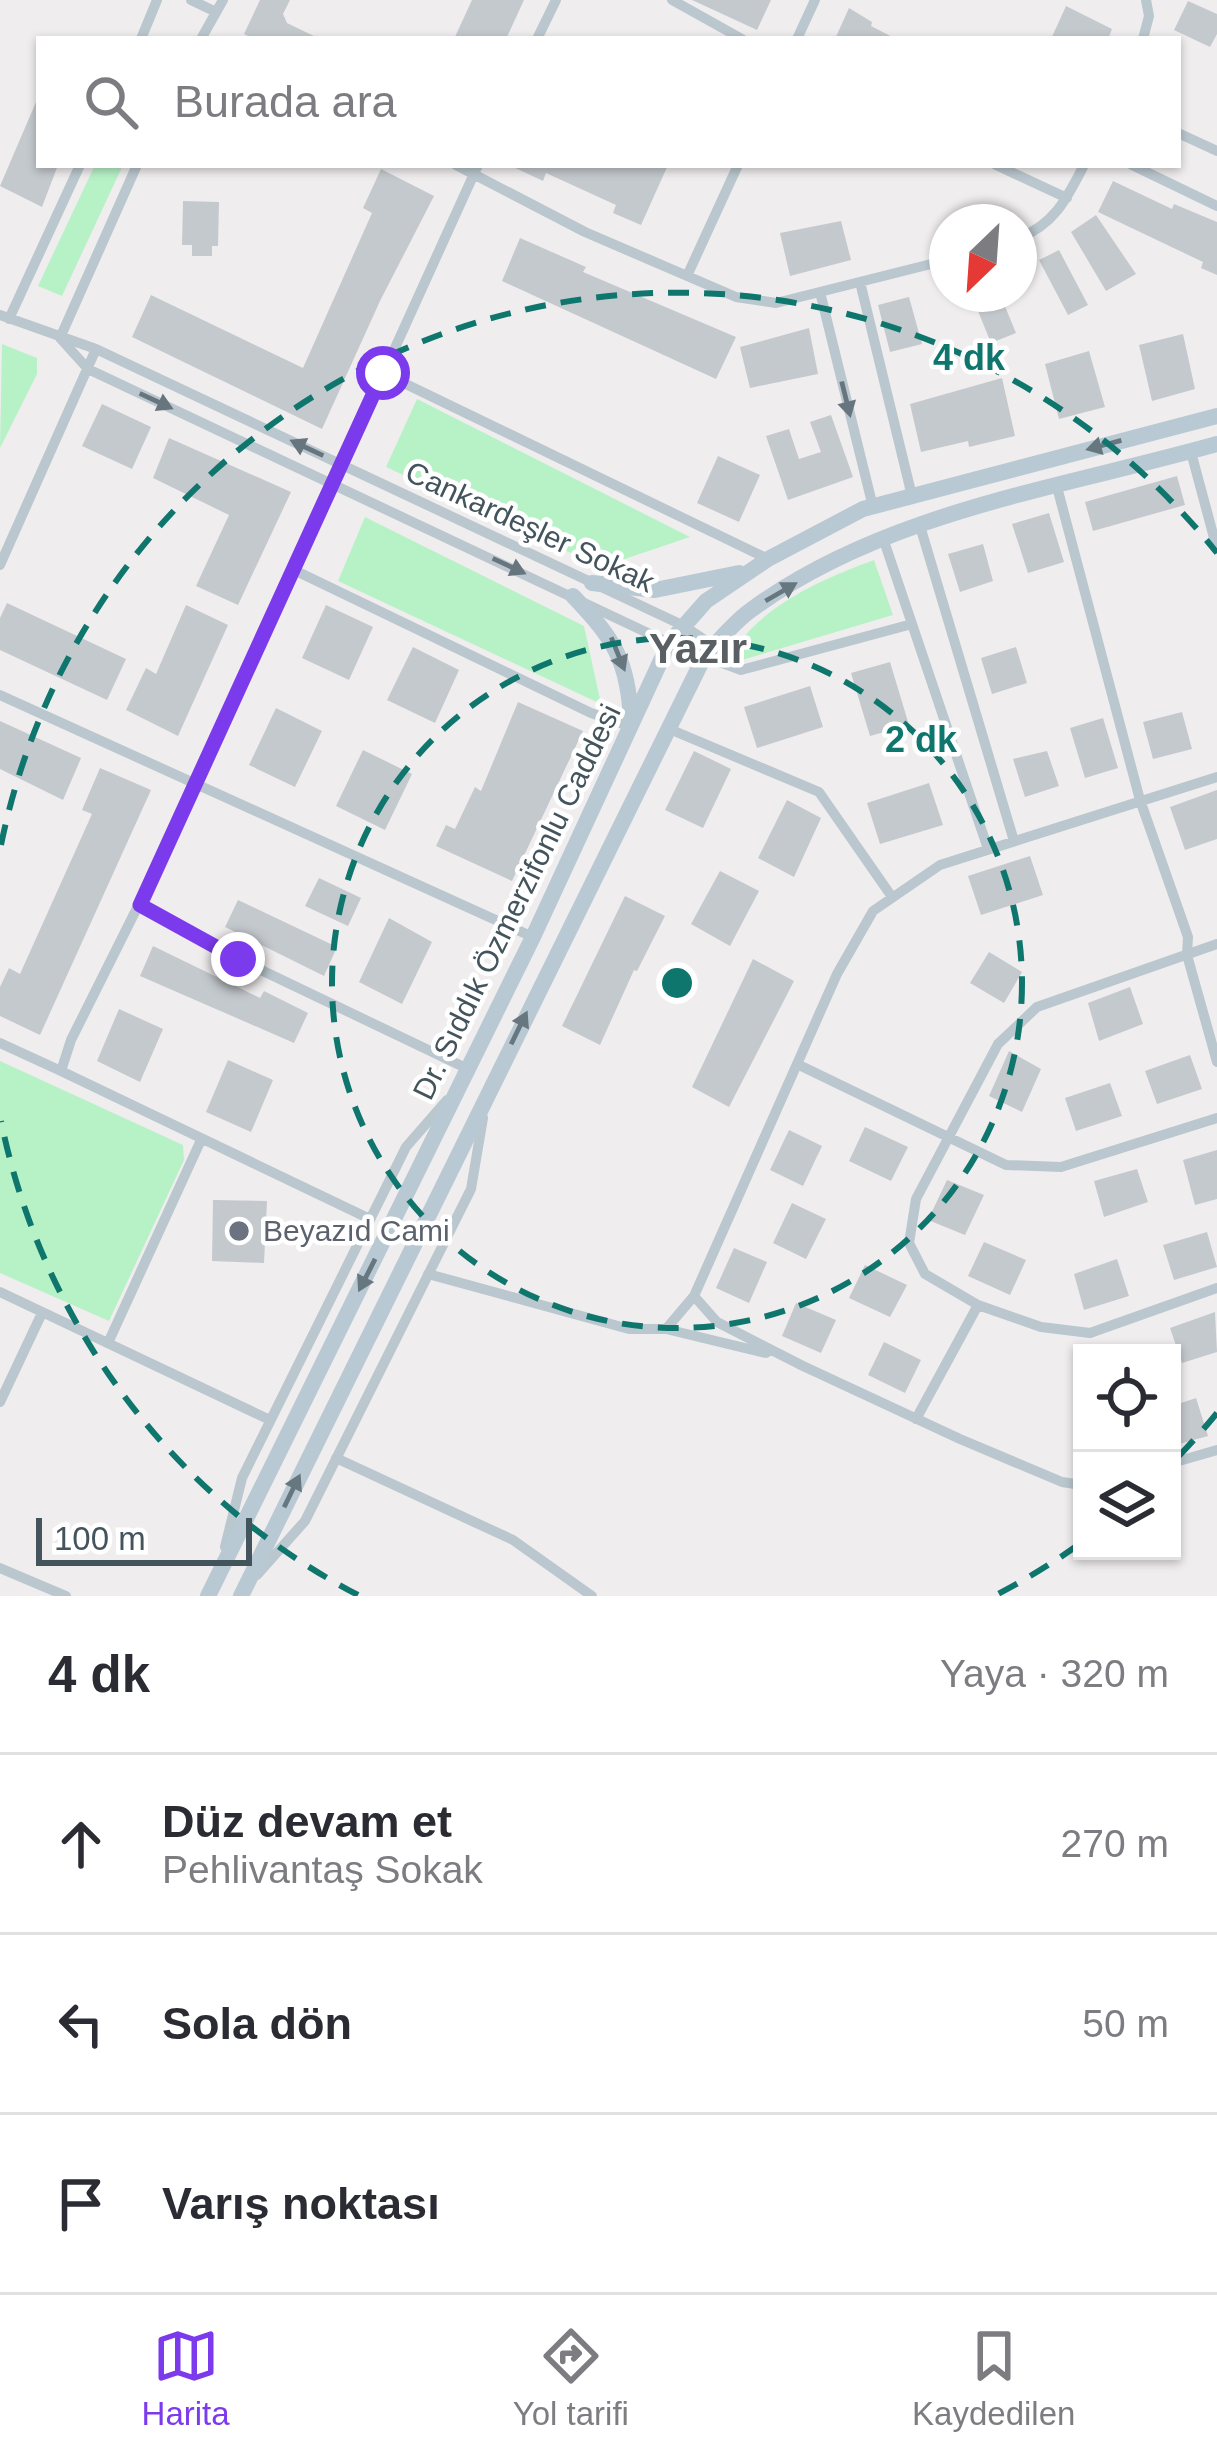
<!DOCTYPE html>
<html lang="tr">
<head>
<meta charset="utf-8">
<style>
  :root { --surface:#fff; --page:#f2f2f3; --text:#2b2b33; --muted:#7c7c81; --line:#e1e1e2; --accent:#7c3aed }
  body { margin:0; font-family:Arial,sans-serif; background:var(--page); color:var(--text) }
  .controls { position:absolute; right:36px; bottom:36px; display:grid; overflow:hidden; border-radius:0px; box-shadow:0 3px 9px #0004 }
  .controls button { width:108px; height:108px; display:grid; place-items:center; padding:0; border:0; border-bottom:3px solid var(--line); background:var(--surface); color:var(--text); font:60px sans-serif }
  .compass { position:absolute; left:929px; top:204px; width:108px; height:108px; border-radius:50%; background:var(--surface); box-shadow:0 3px 9px #0004; rotate:205deg }
  .scale { position:absolute; left:36px; bottom:30px; width:216px; box-sizing:border-box; padding-left:12px; border:6px solid #44545c; border-top:0; font-size:33px; line-height:42px; white-space:nowrap; color:#44545c; -webkit-text-stroke:9px #fff; paint-order:stroke }
  .stop { position:absolute; width:36px; height:36px; margin:-27px; border:9px solid #7c3aed; border-radius:50%; background:#fff }
  .stop.end { background:#7c3aed; border-color:#fff; box-shadow:0 3px 12px #0008 }
  .list { margin:0; padding:0; list-style:none }
  h2 { display:flex; justify-content:space-between; align-items:center; height:156px; margin:0; padding:0 48px; font-size:51px }
  h2 small { font-size:39px; font-weight:400; color:var(--muted) }
  .list li { display:grid; grid-template-columns:78px 1fr auto; gap:36px; align-items:center; box-sizing:border-box; height:180px; padding:0 48px; border-top:3px solid var(--line) }
  .list b { display:block; font-size:45px; white-space:nowrap }
  .list p { margin:0; font-size:39px; white-space:nowrap; color:var(--muted) }
  .list em { font-size:39px; font-style:normal; color:var(--muted) }
  .icon { flex:none; width:66px; height:66px; fill:none; stroke:currentColor; stroke-width:2; stroke-linecap:round; stroke-linejoin:round }
  .map { position:relative; flex:none; width:1217px; height:1596px; overflow:hidden }
  .search { position:absolute; background:var(--surface); box-shadow:0 3px 9px #0004; left:36px; right:36px; top:36px; height:132px; display:flex; align-items:center; gap:30px; box-sizing:border-box; padding:0 42px; border-radius:0px; color:var(--muted); font-size:45px }
  .sheet { height:696px; background:var(--surface) }
  nav { display:flex; justify-content:space-around; align-items:center; box-sizing:border-box; height:168px; border-top:3px solid var(--line); background:var(--surface); font-size:33px; color:var(--muted) }
  nav a { display:grid; justify-items:center; gap:6px }
  nav .on { color:var(--accent) }
  .map>svg:first-child { display:block }
  .green { fill:#b7f2c7 }
  .building { fill:#c4c9ce }
  .lines { fill:none; stroke-linecap:round; stroke-linejoin:round }
  .minor { stroke:#bac7ce; stroke-width:10 }
  .secondary { stroke:#b9c9d3; stroke-width:16 }
  .oneway { fill:#67767e }
  .oneway2 { fill:#677780 }
  .route { stroke:#7c3aed; stroke-width:15 }
  .ring { fill:none; stroke:#0f766e; stroke-width:6; stroke-dasharray:21 15 }
  .worship-dot { fill:#6b7280; stroke:#fff; stroke-width:4.5 }
  .labels { text-anchor:middle; stroke-width:9; stroke-linejoin:round; paint-order:stroke }
  .street-label { font-size:30px; fill:#44545c; stroke:#fff }
  .worship-label { font-size:30px; fill:#5b616d; stroke:#fff; text-anchor:start }
  .district-label { font-size:42px; font-weight:bold; fill:#595f63; stroke:#fff }
  .centre { fill:#0f766e; stroke:#fff; stroke-width:6 }
  .ring-label { font-size:36px; text-anchor:middle; font-weight:bold; fill:#0f766e; stroke:#fff; stroke-width:9; stroke-linejoin:round; paint-order:stroke }
</style>
</head>
<body>
<div class="map">
<svg width="1217" height="1596" viewBox="0 0 1217 1596">
  <rect width="100%" height="100%" fill="#f0edee"/>
  <path class="green" d="M95 165H123L62 296 38 286Z
    M2 344 37 358V374L0 448Z
    M417 399 690 537 601 567 386 467Z
    M365 517 584 626 601 704 338 581Z
    M874 560 893 615 742 660 736 647C767 603 825 578 874 560Z
    M0 1061 183 1145 184 1160 109 1321 0 1273Z"/>
  <path class="building" d="M260 0H290L283 14 287 23 320 39H254L244 34Z
    M472 0H524L506 39H454Z
    M692 0H771L757 30Z
    M1188 1 1217 14V34L1210 47 1174 30Z
    M1066 6 1112 29 1108 39H1051Z
    M849 8 872 22 871 26 896 39H835Z
    M39 95V165H58L42 207 0 186Z
    M509 165H668L641 225 613 213 616 205 546 173 543 181Z
    M381 169 434 196 380 301 322 429 132 337 151 295 303 368 372 213 363 208Z
    M1113 181 1172 209 1174 204 1217 222V275L1201 268 1203 262 1098 212Z
    M183 201 219 202 218 246H212V256H192V245H182Z
    M1096 215 1136 274 1106 291 1071 232Z
    M841 221 851 260 790 276 780 233Z
    M520 238 586 267 583 272 736 337 716 379 502 281Z
    M1059 250 1088 305 1068 315 1039 260Z
    M971 294H1000L1016 333 991 343Z
    M909 297 922 344 890 352 878 305Z
    M809 328 818 374 750 388 740 347Z
    M1183 334 1195 389 1152 401 1139 345Z
    M1089 351 1105 407 1059 419 1045 364Z
    M1002 378 1015 436 969 447 968 441 921 452 910 404Z
    M102 404 151 427 132 469 82 446Z
    M831 415 853 477 788 500 766 436 789 429 799 459 821 452 810 422Z
    M169 438 291 492 238 605 196 586 229 515 153 478Z
    M718 456 760 475 739 522 697 503Z
    M1177 476 1185 505 1093 531 1085 502Z
    M1049 513 1064 562 1028 573 1012 524Z
    M983 544 993 581 960 592 948 554Z
    M7 603 126 659 107 700 0 650V618Z
    M186 605 228 625 178 736 126 710 146 668 156 674Z
    M326 605 373 627 349 680 302 658Z
    M413 647 459 670 435 723 387 700Z
    M1016 647 1027 683 992 694 981 658Z
    M890 662 909 725 870 736 851 673Z
    M810 686 823 727 757 748 744 707Z
    M518 702 583 731 512 881 436 846 446 825 455 829 475 787 481 791Z
    M276 708 322 731 295 787 249 765Z
    M1182 712 1192 749 1153 759 1143 722Z
    M1103 718 1118 768 1085 778 1070 728Z
    M0 721 81 758 63 800 0 769Z
    M363 750 412 774 385 830 336 806Z
    M694 751 731 769 703 828 665 810Z
    M1047 751 1059 786 1025 797 1013 759Z
    M100 768 151 790 40 1035 0 1016V987L9 968 20 974 92 814 82 810Z
    M929 783 943 825 880 844 867 803Z
    M1217 790V839L1185 850 1170 807Z
    M787 800 821 818 794 877 758 858Z
    M1030 856 1043 895 981 915 968 876Z
    M720 871 759 891 730 946 691 924Z
    M319 878 361 898 348 926 305 906Z
    M625 896 665 916 637 971 634 970 600 1045 562 1026Z
    M238 900 337 947 324 976 225 927Z
    M389 918 432 942 402 1004 359 982Z
    M153 946 260 998 264 991 308 1013 294 1043 140 976Z
    M989 952 1022 972 1004 1003 970 983Z
    M753 959 794 981 729 1107 692 1087Z
    M1130 987 1143 1024 1099 1041 1088 1003Z
    M119 1009 163 1029 140 1082 97 1061Z
    M1009 1051 1041 1069 1022 1112 989 1096Z
    M1190 1055 1202 1089 1157 1104 1145 1071Z
    M228 1060 273 1080 251 1132 206 1112Z
    M1110 1083 1122 1116 1076 1131 1065 1098Z
    M865 1127 908 1147 891 1181 849 1161Z
    M789 1130 822 1146 803 1186 770 1170Z
    M1217 1150V1199L1195 1205 1183 1160Z
    M1137 1169 1148 1202 1104 1217 1094 1181Z
    M947 1180 984 1195 965 1235 928 1220Z
    M213 1200 267 1201 264 1263 212 1261Z
    M792 1203 826 1219 806 1259 773 1243Z
    M1207 1232 1217 1267 1174 1280 1163 1245Z
    M984 1242 1026 1260 1010 1295 968 1276Z
    M734 1248 767 1262 749 1303 716 1288Z
    M1117 1259 1129 1296 1084 1310 1074 1274Z
    M865 1265 907 1285 890 1317 849 1298Z
    M796 1303 836 1320 821 1353 782 1336Z
    M1215 1312 1217 1352 1182 1363 1170 1328Z
    M884 1342 921 1360 905 1393 868 1375Z
    M1196 1398 1208 1436 1172 1446V1406Z"/>
  <g class="lines">
    <path class="minor" d="M191 0 216 12
      M672 0 742 39
      M141 39 157 0
      M201 39 223 0
      M537 39 556 0
      M797 39 815 0
      M1143 39 1149 16 1146 0
      M1178 133 1217 151
      M456 165 585 232 736 297 776 303 947 260
      M996 165 1067 198
      M1132 165 1217 206
      M1019 238C1055 224 1067 198 1084 165
      M687 276 738 165
      M860 282 912 496
      M820 292 873 507
      M0 315 96 349 682 625 714 646
      M9 319 80 165
      M60 338 88 369 669 643 741 670 912 624
      M60 338 137 165
      M383 373 768 559
      M1191 452 1217 549
      M1057 487 1140 800 1188 937 1187 955 1217 1062
      M920 526 1014 841
      M884 541 988 849
      M0 565 96 349
      M294 570 591 713 632 727
      M0 695 533 937
      M667 728 819 792 892 897
      M140 905 238 959 468 1069
      M0 1043 61 1071 71 1040 178 826 478 165
      M797 1064 1006 1165 1061 1167 1217 1118
      M61 1071 370 1219
      M428 1274 629 1329H666L694 1296 837 974 873 911 940 865 1217 777
      M0 1292 270 1420
      M694 1296 717 1322 803 1366 960 1439 1062 1482 1082 1485
      M978 1305 925 1274 909 1243 916 1199 998 1044 1037 1007 1217 944
      M666 1329 766 1353
      M108 1343 201 1140
      M0 1402 42 1313
      M916 1419 978 1305 1041 1327 1090 1333 1217 1288
      M336 1458 513 1540 592 1596
      M1172 1463 1217 1450
      M225 1547 242 1478 406 1147 447 1100
      M0 1568 66 1596
      M257 1575 305 1521 471 1189 483 1118"/>
    <path class="secondary" d="M592 583 655 590 739 573
      M573 596C614 639 628 660 631 720
      M208 1596 533 937 669 643 706 601 768 559 863 509 1217 416
      M241 1596 705 655C720 640 734 622 751 610 884 512 1061 488 1217 444"/>
  </g>
  <defs><path id="oneway-solid" d="M-6-.8H1V-3.2L6.5 0L1 3.2V.8H-6Z" transform="scale(3)"/></defs>
  <g class="oneway">
    <use href="#oneway-solid" transform="translate(846 399) rotate(76)"/>
    <use href="#oneway-solid" transform="translate(156 401) rotate(25)"/>
    <use href="#oneway-solid" transform="translate(307 448) rotate(-155)"/>
    <use href="#oneway-solid" transform="translate(509 566) rotate(25)"/>
  </g>
  <g class="oneway2">
    <use href="#oneway-solid" transform="translate(1104 445) rotate(165)"/>
    <use href="#oneway-solid" transform="translate(781 592) rotate(-30)"/>
    <use href="#oneway-solid" transform="translate(618 654) rotate(68)"/>
    <use href="#oneway-solid" transform="translate(519 1028) rotate(-64)"/>
    <use href="#oneway-solid" transform="translate(367 1275) rotate(117)"/>
    <use href="#oneway-solid" transform="translate(292 1491) rotate(-64)"/>
  </g>
  <g class="lines">
    <path class="route" d="M238 959 140 905 383 373"/>
  </g>
  <g class="ring">
    <circle cx="677" cy="983" r="345"/>
    <path d="M1217 1413A690 690 0 0 1 1173 1462M1078 1545A690 690 0 0 1 996 1595M358 1595A690 690 0 0 1 1 1121M1 845A690 690 0 0 1 1217 553"/>
  </g>
  <circle class="worship-dot" cx="239" cy="1231" r="12"/>
  <g class="labels">
    <g class="street-label">
      <text transform="translate(530 527) rotate(25)" y="10">Cankardeşler Sokak</text>
      <text transform="translate(517 902) rotate(-64)" y="10">Dr. Sıddık Özmerzifonlu Caddesi</text>
    </g>
    <g class="worship-label">
      <text x="263" y="1241">Beyazıd Cami</text>
    </g>
    <g class="district-label">
      <text x="698" y="663">Yazır</text>
    </g>
  </g>
  <circle cx="677" cy="983" r="18" class="centre"/>
  <g class="ring-label">
    <text x="969" y="370">4 dk</text>
    <text x="921" y="752">2 dk</text>
  </g>
</svg>
<div class="controls">
<button><svg class="icon" aria-label="locate" viewBox="0 0 24 24"><circle cx="12" cy="12" r="6"/><path d="M12 2v4M12 18v4M2 12h4M18 12h4"/></svg></button>
<button><svg class="icon" aria-label="layers" viewBox="0 0 24 24"><path d="M12 4l9 5-9 5-9-5zM3 14l9 5 9-5"/></svg></button>
</div>
<svg class="compass" viewBox="-18 -18 36 36"><path d="M0-13l5 13h-10z" fill="#e53935"/><path d="M0 13l5-13h-10z" fill="#7c7c81"/></svg>
<div class="scale">100 m</div>
<div class="stop" style="left:383px;top:373px"></div>
<div class="stop end" style="left:238px;top:959px"></div>
<div class="search"><svg class="icon" aria-label="search" viewBox="0 0 24 24"><circle cx="10" cy="10" r="6"/><path d="M15 15l6 6"/></svg>Burada ara</div>
</div>
<section class="sheet">
<h2>4 dk<small>Yaya · 320 m</small></h2>
<ul class="list">
<li><svg class="icon" aria-label="ahead" viewBox="0 0 24 24"><path d="M12 20V5M6 11l6-6 6 6"/></svg><div><b>Düz devam et</b><p>Pehlivantaş Sokak</p></div><em>270 m</em></li>
<li><svg class="icon" aria-label="left" viewBox="0 0 24 24"><path d="M17 20v-9H6M10 6l-5 5 5 5"/></svg><div><b>Sola dön</b></div><em>50 m</em></li>
<li><svg class="icon" aria-label="arrive" viewBox="0 0 24 24"><path d="M6 21V4h12l-3 4 3 4H6"/></svg><div><b>Varış noktası</b></div></li>
</ul>
</section>
<nav>
<a class="on"><svg class="icon" aria-label="map" viewBox="0 0 24 24"><path d="M3 6l6-2 6 2 6-2v14l-6 2-6-2-6 2zM9 4v14M15 6v14"/></svg>Harita</a>
<a><svg class="icon" aria-label="directions" viewBox="0 0 24 24"><path d="M12 3l9 9-9 9-9-9zM9 14v-3h6M13 9l2 2-2 2"/></svg>Yol tarifi</a>
<a><svg class="icon" aria-label="saved" viewBox="0 0 24 24"><path d="M7 4h10v16l-5-4-5 4z"/></svg>Kaydedilen</a>
</nav>
</body>
</html>
